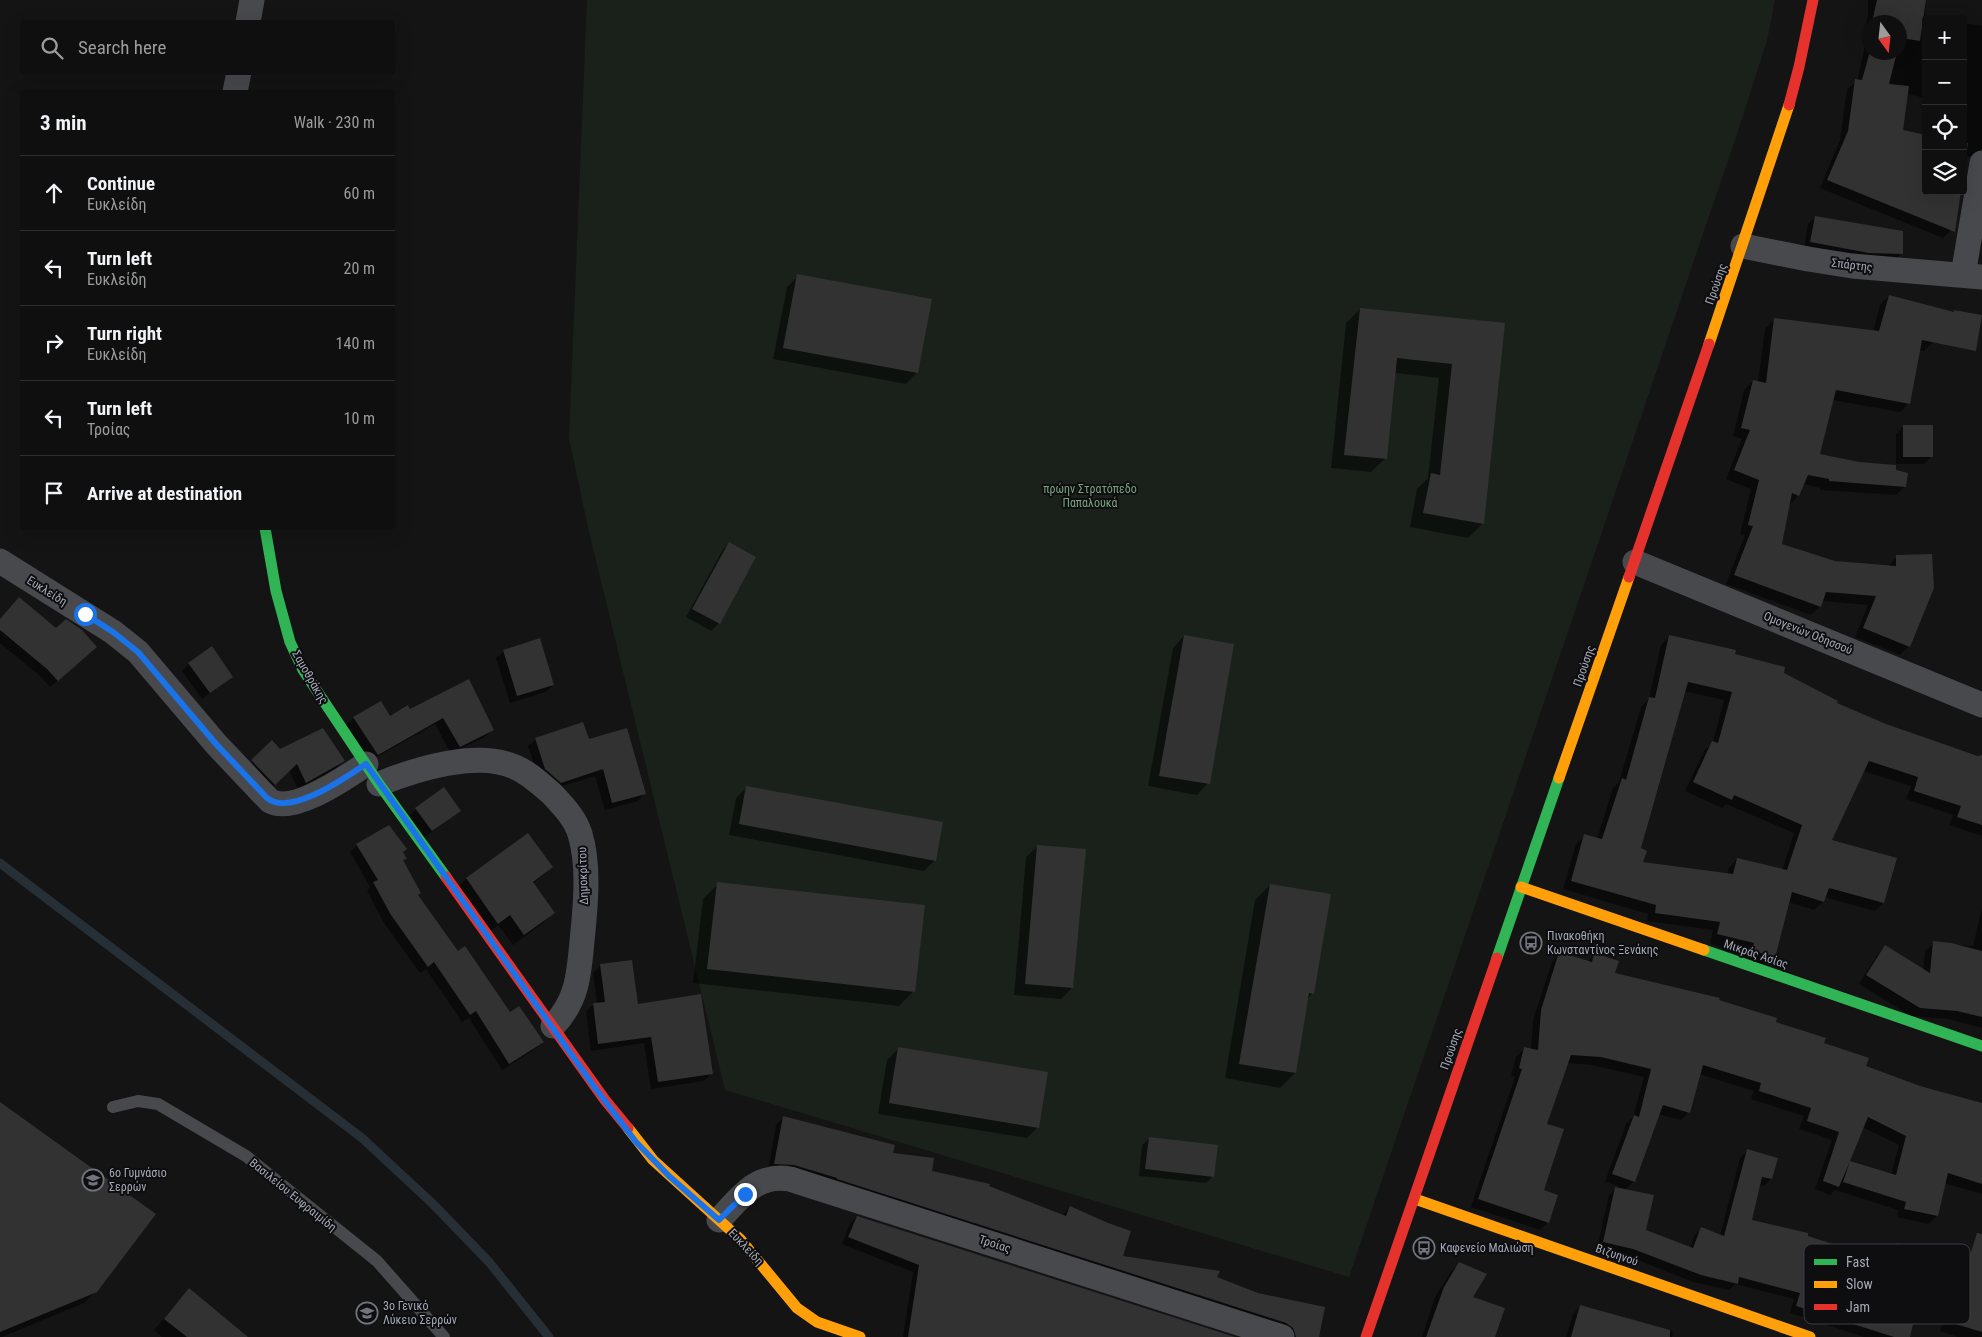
<!DOCTYPE html>
<html lang="en">
<head>
<meta charset="utf-8">
<style>
  :root { --surface:#0f0f0f; --page:#181818; --text:#f1f3f6; --muted:#9b9c9e; --line:#2f2f2f }
  body { margin:0; font-family:"Roboto Condensed",sans-serif; background:var(--page); color:var(--text) }
  .controls { position:absolute; right:15px; top:15px; display:grid; overflow:hidden; border-radius:5px; box-shadow:0 5px 20px #0002 }
  .controls button { width:45px; height:45px; display:grid; place-items:center; padding:0; border:0; border-bottom:1px solid var(--line); background:var(--surface); color:var(--text); font:25px sans-serif }
  .compass { position:absolute; left:1862px; top:15px; width:45px; height:45px; border-radius:50%; background:var(--surface); box-shadow:0 5px 20px #0002; rotate:165deg }
  .stop { position:absolute; width:15px; height:15px; margin:-11px; border:4px solid #1a73e8; border-radius:50%; background:#fff }
  .stop.end { background:#1a73e8; border-color:#fff; box-shadow:0 1px 5px #0008 }
  .list { margin:0; padding:0; list-style:none }
  h2 { display:flex; justify-content:space-between; align-items:center; height:65px; margin:0; padding:0 20px; font-size:21px }
  h2 small { font-size:16px; font-weight:400; color:var(--muted) }
  .list li { display:grid; grid-template-columns:32px 1fr auto; gap:15px; align-items:center; box-sizing:border-box; height:75px; padding:0 20px; border-top:1px solid var(--line) }
  .list b { display:block; font-size:19px; white-space:nowrap }
  .list p { margin:0; font-size:16px; white-space:nowrap; color:var(--muted) }
  .list em { font-size:16px; font-style:normal; color:var(--muted) }
  .icon { flex:none; width:28px; height:28px; fill:none; stroke:currentColor; stroke-width:2; stroke-linecap:round; stroke-linejoin:round }
  .map { position:relative; flex:none; width:1982px; height:1337px; overflow:hidden }
  .search { position:absolute; background:var(--surface); box-shadow:0 5px 20px #0002; left:20px; top:20px; width:375px; height:55px; display:flex; align-items:center; gap:12px; box-sizing:border-box; padding:0 18px; border-radius:5px; color:var(--muted); font-size:19px }
  .panel { position:absolute; background:var(--surface); box-shadow:0 5px 20px #0002; left:20px; top:90px; width:375px; height:440px; border-radius:5px }
  .map>svg:first-child { display:block }
  .green { fill:#1a211b }
  .shadow { fill:#0007; fill-rule:evenodd }
  .lines { fill:none; stroke-linecap:round; stroke-linejoin:round }
  .stream { stroke:#272f36; stroke-width:9 }
  .building { fill:#323233; fill-rule:evenodd }
  .lane { stroke:#48494d; stroke-width:12 }
  .street { stroke:#48494d; stroke-width:25 }
  .fast { stroke:#30b455; stroke-width:11 }
  .slow { stroke:#ff9f0a; stroke-width:11 }
  .jam { stroke:#e5322d; stroke-width:11 }
  .route { stroke:#1a73e8; stroke-width:6 }
  .labels { text-anchor:middle; stroke-width:4; stroke-linejoin:round; paint-order:stroke }
  .street-label { font-size:12px; fill:#a4a9b6; stroke:#0e0e10 }
  .park-label { font-size:12px; fill:#7aa27d; stroke:#0e0e10 }
  .poi-label { font-size:12px; fill:#a4a9b6; stroke:#0e0e10; text-anchor:start }
  .key { fill:#0e0e10; stroke:#3b3c42; stroke-width:1 }
  .key-label { font-size:14px; fill:#a4a9b6 }
</style>
</head>
<body>
<div class="map">
<svg width="1982" height="1337" viewBox="0 0 1982 1337">
  <rect width="100%" height="100%" fill="#141414"/>
  <path class="green" d="M587 0H1775L1767 41 1737 134 1349 1277 725 1090 589 532 569 438Z"/>
  <path class="shadow" d="M1868 0H1926L1925 18 1930 19H1926V98L1907 94 1902 131 1926 191 1951 230 1943 238 1820 188 1840 140 1847 89 1857 81 1866 42H1862L1868 15ZM1870 22H1900V52H1870Z
    M1963 23 1982 26V158L1964 156 1963 164Z
    M1816 217 1901 254 1894 261 1804 250 1808 224Z
    M798 276 917 372 906 384 773 359 787 287Z
    M1889 296 1938 309 1933 342 1924 351 1919 350 1909 403 1900 412 1832 400 1819 455 1894 471 1905 486 1896 495 1820 490V488L1803 484 1798 496 1789 506 1780 545 1835 562 1888 566 1897 557 1909 646 1900 655 1855 637 1868 605 1822 601 1820 606 1811 615 1726 584 1745 535 1740 534 1751 489 1726 479 1742 439 1733 436 1744 390 1753 381 1758 382 1765 329 1774 320 1873 332 1880 305Z
    M1360 309 1504 324 1482 524 1468 538 1410 527 1417 489 1428 478 1439 378 1395 373 1385 459 1371 472 1331 468 1346 323Z
    M1904 426 1932 456 1924 464H1896V434Z
    M729 543 755 558 719 623 711 631 686 617 722 551Z
    M19 598 88 654 50 687 40 676 0 643V619Z
    M1184 636 1208 783 1197 795 1148 786 1173 648Z
    M1670 636 1734 654 1782 674 1835 704 1886 725 1982 757V838V836L1949 825 1953 815 1906 799 1911 786 1863 771 1831 841 1896 859 1883 903 1875 911 1824 897 1823 902 1814 910 1788 902 1774 958 1766 966 1710 943 1713 930 1647 921 1648 914 1563 889 1576 844 1585 836 1597 839 1613 788 1619 782 1641 707 1649 699 1661 645ZM1684 691 1724 700 1713 742 1704 751 1685 791 1722 808 1726 804 1794 833 1782 871 1737 859 1729 868 1727 875 1642 863 1639 849Z
    M504 651 553 685 546 692 510 703 496 658Z
    M189 664 231 677 202 699 182 671Z
    M468 681 493 729 485 737 451 754 435 724 370 761 346 725 354 718 389 717 410 711Z
    M536 739 588 741 645 793 638 801 605 810 595 776 553 789 538 776 528 746Z
    M272 742 280 750 343 761 336 768 298 789 289 770 267 792 245 768Z
    M747 787 935 860 924 871 729 835 736 798Z
    M416 809 459 811 424 838 409 816Z
    M528 834 552 867 533 884 553 913 542 924 513 945 498 925 487 934 455 890 466 879Z
    M357 845 402 853 405 858 402 861 417 896 458 953 510 1013 543 1042 535 1049 502 1070 469 1018 462 1022 426 969 420 973 384 923 367 891 370 887 350 852Z
    M1038 846 1072 988 1061 999 1014 995 1026 857Z
    M718 884 914 991 899 1006 693 983 703 899Z
    M1270 885 1313 993 1307 999 1295 1073 1280 1088 1225 1078 1255 900Z
    M1982 908V1028L1948 1019 1911 1016 1859 984 1877 955 1885 947 1923 970 1925 951 1934 943 1973 946Z
    M1560 953 1587 962 1594 955 1614 974 1718 1001 1823 1044 1865 1066 1919 1088 1982 1105V1194L1944 1183 1937 1216 1928 1224 1897 1217 1898 1210 1835 1190 1830 1195 1815 1189 1832 1140 1799 1129 1804 1116 1751 1099 1754 1091 1699 1074 1689 1112 1681 1120 1658 1114 1634 1181 1625 1190 1644 1231 1690 1248 1694 1236 1701 1229 1720 1236 1740 1158 1747 1151 1776 1159 1771 1179 1764 1186 1759 1185 1751 1220 1866 1256 1872 1250 1889 1255 1897 1245 1908 1337H1864L1790 1313 1794 1299 1735 1284 1729 1290 1693 1282 1625 1255 1597 1249 1609 1195 1618 1186 1605 1182 1626 1124 1633 1117 1644 1077 1592 1065 1567 1063 1545 1124 1542 1190 1548 1222 1540 1230 1471 1207 1515 1077 1511 1076 1516 1057 1524 1049 1531 1050 1533 1020 1552 962ZM1862 1127 1899 1145 1891 1175 1848 1162Z
    M601 965 637 1005 712 1073 704 1081 651 1089 644 1043 591 1051 586 1011 594 1004H597L593 973Z
    M898 1049 1038 1127 1027 1138 878 1114 887 1060Z
    M0 1111 96 1291 84 1303 2 1337H0Z
    M783 1118 891 1154 931 1172 988 1187 1063 1215 1070 1208 1121 1257 1215 1277 1317 1337H1287L768 1171 776 1125Z
    M1150 1138 1213 1176 1206 1183 1139 1176 1142 1145Z
    M857 1217 1231 1337H903L913 1272 842 1244 850 1224Z
    M1971 1256 1982 1260V1337H1958L1940 1331 1961 1266Z
    M1459 1264 1471 1298 1494 1337H1422L1435 1297 1450 1273Z
    M189 1290 246 1337H162L154 1330Z
    M1580 1306 1639 1323 1641 1322 1673 1332 1672 1337H1566L1573 1314Z"/>
  <g class="lines">
    <path class="stream" d="M0 863 362 1138 433 1204 489 1262 549 1337"/>
  </g>
  <path class="building" d="M1877 0H1926L1920 41 1901 38 1900 44V22H1872Z
    M1870 51V52H1897L1889 84 1909 86 1903 130 1926 135V191H1961L1955 232 1827 180 1848 131 1855 79 1862 80Z
    M1963 142 1968 143 1963 173Z
    M1815 216 1903 231V254L1869 253 1810 242Z
    M797 274 932 299 918 373 783 348Z
    M1889 295 1954 312V310L1982 315 1976 351 1922 340 1910 404 1836 390 1820 454 1859 462 1896 465V470L1908 473 1906 487 1829 481V479L1808 475 1799 496 1792 493 1782 544 1835 561 1896 566V555L1932 554 1934 588 1910 647 1863 628 1876 596 1826 592 1821 607 1734 575 1753 526 1748 525 1759 480 1734 470 1750 430 1741 428 1753 380 1766 383 1774 318 1879 331Z
    M1360 308 1505 323 1484 524 1423 513 1431 473 1440 475 1452 364 1397 358 1387 459 1344 455Z
    M1903 425H1933V457H1903Z
    M729 542 756 557 720 624 692 609Z
    M19 597 56 628 66 619 82 630 97 647 58 681 47 669 0 630V619Z
    M1184 635 1234 644 1210 784 1159 776Z
    M1669 635 1736 650 1735 654 1785 667 1784 673 1838 701 1837 703 1886 724 1978 756 1982 755V825L1957 817 1961 806 1914 791 1918 777 1869 761 1832 840 1897 858 1884 903 1829 888 1824 902 1792 892 1775 958 1752 950 1754 943 1717 934 1720 922 1655 913 1656 905 1571 881 1584 834 1602 839 1622 778 1626 780 1649 697 1655 698ZM1688 682 1732 692 1718 743 1712 741 1693 782 1732 800 1734 795 1802 825 1787 870 1737 858 1733 874 1643 862 1647 851 1641 848Z
    M540 638 554 685 517 696 503 650Z
    M212 646 233 677 210 693 188 663Z
    M469 679 494 730 460 747 443 718 378 755 353 717 381 701 390 716 408 705 410 709Z
    M583 722 589 739 627 728 646 794 612 803 603 769 561 783 545 769 535 738Z
    M323 728 345 761 306 783 297 764 275 785 251 760 272 740 280 749Z
    M746 786 943 822 936 861 739 824Z
    M444 787 461 811 432 831 415 808Z
    M389 825 407 849 403 852 407 859 403 860 421 893 418 895 458 951 465 946 510 1012 519 1006 544 1042 509 1064 476 1011 470 1015 434 962 428 967 391 915 373 882 378 880 356 844Z
    M528 833 553 867 533 882 555 913 524 935 510 915 498 924 466 878Z
    M1037 845 1086 849 1073 988 1025 984Z
    M717 882 925 905 915 992 707 969Z
    M1270 884 1331 894 1314 994 1309 993 1296 1073 1239 1064Z
    M1933 941 1951 943 1982 951V1017L1957 1011 1920 1008 1866 975 1885 945 1930 973Z
    M1559 952 1592 962 1594 953 1619 961 1615 973 1720 998 1719 1000 1777 1018 1776 1022 1826 1038 1824 1043 1869 1058 1866 1066 1920 1086 1982 1103V1184L1948 1173 1938 1216 1904 1209 1906 1202 1843 1182 1850 1161 1839 1187 1823 1181 1839 1132 1807 1121 1811 1108 1759 1091 1761 1083 1703 1065 1690 1113 1663 1105 1635 1182 1612 1174 1634 1115 1639 1117 1651 1069 1601 1057 1571 1055 1547 1124 1564 1129 1544 1190 1558 1195 1549 1223 1478 1199 1522 1069 1519 1068 1524 1047 1538 1050 1541 1010ZM1868 1117 1906 1136 1896 1175 1850 1161Z
    M632 960 638 1004 701 994 713 1074 658 1082 651 1037 598 1044 593 1003 605 1002 600 964Z
    M898 1047 1048 1072 1039 1128 889 1103Z
    M0 1102 156 1214 97 1292 0 1332Z
    M783 1116 895 1145 893 1153 934 1158 932 1171 990 1184 989 1186 1066 1216 1070 1206 1108 1223 1131 1231 1123 1256 1220 1271 1217 1277 1258 1293 1325 1307 1319 1337H1296L1293 1328 1286 1323 837 1179V1178L794 1165 774 1164Z
    M1149 1137 1218 1145 1214 1177 1145 1169Z
    M1747 1149 1778 1158 1772 1179 1762 1177 1752 1220 1808 1233V1236L1869 1256 1872 1249 1894 1255 1897 1243 1929 1255 1910 1337H1894L1796 1306 1800 1293 1739 1277 1738 1284 1701 1275 1633 1249 1603 1242 1615 1187 1654 1195 1646 1230 1693 1248 1701 1227 1724 1236Z
    M857 1216 1235 1337H908L919 1265 848 1237Z
    M1977 1233 1982 1234V1332L1949 1322Z
    M1459 1262 1487 1274 1473 1297 1505 1308 1495 1337H1426L1444 1287Z
    M189 1288 248 1337H187L164 1319Z
    M1580 1305 1670 1330V1337H1571Z"/>
  <g class="lines">
    <path class="lane" d="M113 1107 138 1101 158 1104 246 1156 377 1261 444 1337"/>
    <path class="street" d="M248 22 252 0
      M235 92 239 72
      M1743 246 1808 259 1852 266 1982 277
      M1963 275 1982 163
      M0 561 113 632 138 652 216 744 270 801C294 814 345 778 366 764
      M1635 562 1982 705
      M379 784C416 769 477 750 515 767 529 773 541 784 552 794 563 806 575 818 580 834 589 864 586 900 583 931 579 969 580 998 553 1026
      M719 1220C740 1198 756 1173 790 1179L1282 1337"/>
    <path class="fast" d="M265 528 276 591 290 642 303 670 379 784 446 877
      M1704 950 1982 1046
      M1497 958 1559 778"/>
    <path class="slow" d="M1709 344 1789 105
      M1559 778 1629 577
      M1521 887 1704 950
      M628 1128 653 1160 740 1239 797 1308 817 1322 860 1337
      M1415 1199 1810 1337"/>
    <path class="jam" d="M1789 105 1799 67 1813 0
      M1629 577 1709 344
      M446 877 605 1100 628 1128
      M1366 1337 1497 958"/>
  </g>
  <g class="lines">
    <path class="route" d="M85 614 113 632 138 652 216 744 267 798C290 817 345 778 366 764L593 1085 636 1142 669 1176 719 1220 745 1194"/>
  </g>
  <defs>
    <g id="bus-ring" transform="scale(1.125)"><circle r="9.5" fill="#0e0e10" stroke="#72757d" stroke-width="1.5"/><path d="M-5-6H5V4H4V6H2V4H-2V6H-4V4H-5ZM-3.5-4V0h7V-4ZM-3.5 1.2v1.5H-2V1.2ZM2 1.2v1.5H3.5V1.2Z" fill="#72757d"/></g>
    <g id="school-ring" transform="scale(1.125)"><circle r="9.5" fill="#0e0e10" stroke="#72757d" stroke-width="1.5"/><path d="M0-5L7-2L0 1L-7-2ZM-4 1L0 2.5L4 1V4Q0 6-4 4Z" fill="#72757d"/></g>
  </defs>
  <g fill-rule="evenodd">
    <use href="#bus-ring" x="1531" y="943"/>
    <use href="#school-ring" x="93" y="1180"/>
    <use href="#bus-ring" x="1424" y="1248"/>
    <use href="#school-ring" x="367" y="1313"/>
  </g>
  <g class="labels">
    <g class="street-label">
      <text transform="translate(1852 265) rotate(7)" y="4">Σπάρτης</text>
      <text transform="translate(1716 284) rotate(-71)" y="4">Προύσης</text>
      <text transform="translate(47 591) rotate(32)" y="4">Ευκλείδη</text>
      <text transform="translate(1808 633) rotate(22)" y="4">Ομογενών Οδησσού</text>
      <text transform="translate(1584 666) rotate(-71)" y="4">Προύσης</text>
      <text transform="translate(310 677) rotate(60)" y="4">Σαμοθράκης</text>
      <text transform="translate(583 876) rotate(-92)" y="4">Δημοκρίτου</text>
      <text transform="translate(1756 954) rotate(19)" y="4">Μικράς Ασίας</text>
      <text transform="translate(1451 1049) rotate(-71)" y="4">Προύσης</text>
      <text transform="translate(293 1195) rotate(39)" y="4">Βασιλείου Ευφραιμίδη</text>
      <text transform="translate(995 1244) rotate(18)" y="4">Τροίας</text>
      <text transform="translate(746 1247) rotate(47)" y="4">Ευκλείδη</text>
      <text transform="translate(1617 1255) rotate(19)" y="4">Βιζυηνού</text>
    </g>
    <g class="park-label">
      <text x="1090" y="493">πρώην Στρατόπεδο<tspan x="1090" dy="14">Παπαλουκά</tspan></text>
    </g>
    <g class="poi-label">
      <text x="1547" y="940">Πινακοθήκη<tspan x="1547" dy="14">Κωνσταντίνος Ξενάκης</tspan></text>
      <text x="109" y="1177">6ο Γυμνάσιο<tspan x="109" dy="14">Σερρών</tspan></text>
      <text x="1440" y="1252">Καφενείο Μαλιώση</text>
      <text x="383" y="1310">3ο Γενικό<tspan x="383" dy="14">Λύκειο Σερρών</tspan></text>
    </g>
  </g>
  <rect x="1804" y="1244" width="166" height="80" rx="8" class="key"/>
  <rect x="1814" y="1259" width="23" height="6" fill="#30b455"/>
  <rect x="1814" y="1281" width="23" height="7" fill="#ff9f0a"/>
  <rect x="1814" y="1304" width="23" height="6" fill="#e5322d"/>
  <g class="key-label">
    <text x="1846" y="1267">Fast</text>
    <text x="1846" y="1289">Slow</text>
    <text x="1846" y="1312">Jam</text>
  </g>
</svg>
<div class="controls">
<button>+</button>
<button>−</button>
<button><svg class="icon" aria-label="locate" viewBox="0 0 24 24"><circle cx="12" cy="12" r="6"/><path d="M12 2v4M12 18v4M2 12h4M18 12h4"/></svg></button>
<button><svg class="icon" aria-label="layers" viewBox="0 0 24 24"><path d="M12 4l9 5-9 5-9-5zM3 14l9 5 9-5"/></svg></button>
</div>
<svg class="compass" viewBox="-18 -18 36 36"><path d="M0-13l5 13h-10z" fill="#e53935"/><path d="M0 13l5-13h-10z" fill="#9b9c9e"/></svg>
<div class="stop" style="left:85px;top:614px"></div>
<div class="stop end" style="left:745px;top:1194px"></div>
<div class="search"><svg class="icon" aria-label="search" viewBox="0 0 24 24"><circle cx="10" cy="10" r="6"/><path d="M15 15l6 6"/></svg>Search here</div>
<section class="panel">
<h2>3 min<small>Walk · 230 m</small></h2>
<ul class="list">
<li><svg class="icon" aria-label="ahead" viewBox="0 0 24 24"><path d="M12 20V5M6 11l6-6 6 6"/></svg><div><b>Continue</b><p>Ευκλείδη</p></div><em>60 m</em></li>
<li><svg class="icon" aria-label="left" viewBox="0 0 24 24"><path d="M17 20v-9H6M10 6l-5 5 5 5"/></svg><div><b>Turn left</b><p>Ευκλείδη</p></div><em>20 m</em></li>
<li><svg class="icon" aria-label="right" viewBox="0 0 24 24"><path d="M7 20v-9h11M14 6l5 5-5 5"/></svg><div><b>Turn right</b><p>Ευκλείδη</p></div><em>140 m</em></li>
<li><svg class="icon" aria-label="left" viewBox="0 0 24 24"><path d="M17 20v-9H6M10 6l-5 5 5 5"/></svg><div><b>Turn left</b><p>Τροίας</p></div><em>10 m</em></li>
<li><svg class="icon" aria-label="arrive" viewBox="0 0 24 24"><path d="M6 21V4h12l-3 4 3 4H6"/></svg><div><b>Arrive at destination</b></div></li>
</ul>
</section>
</div>
</body>
</html>
